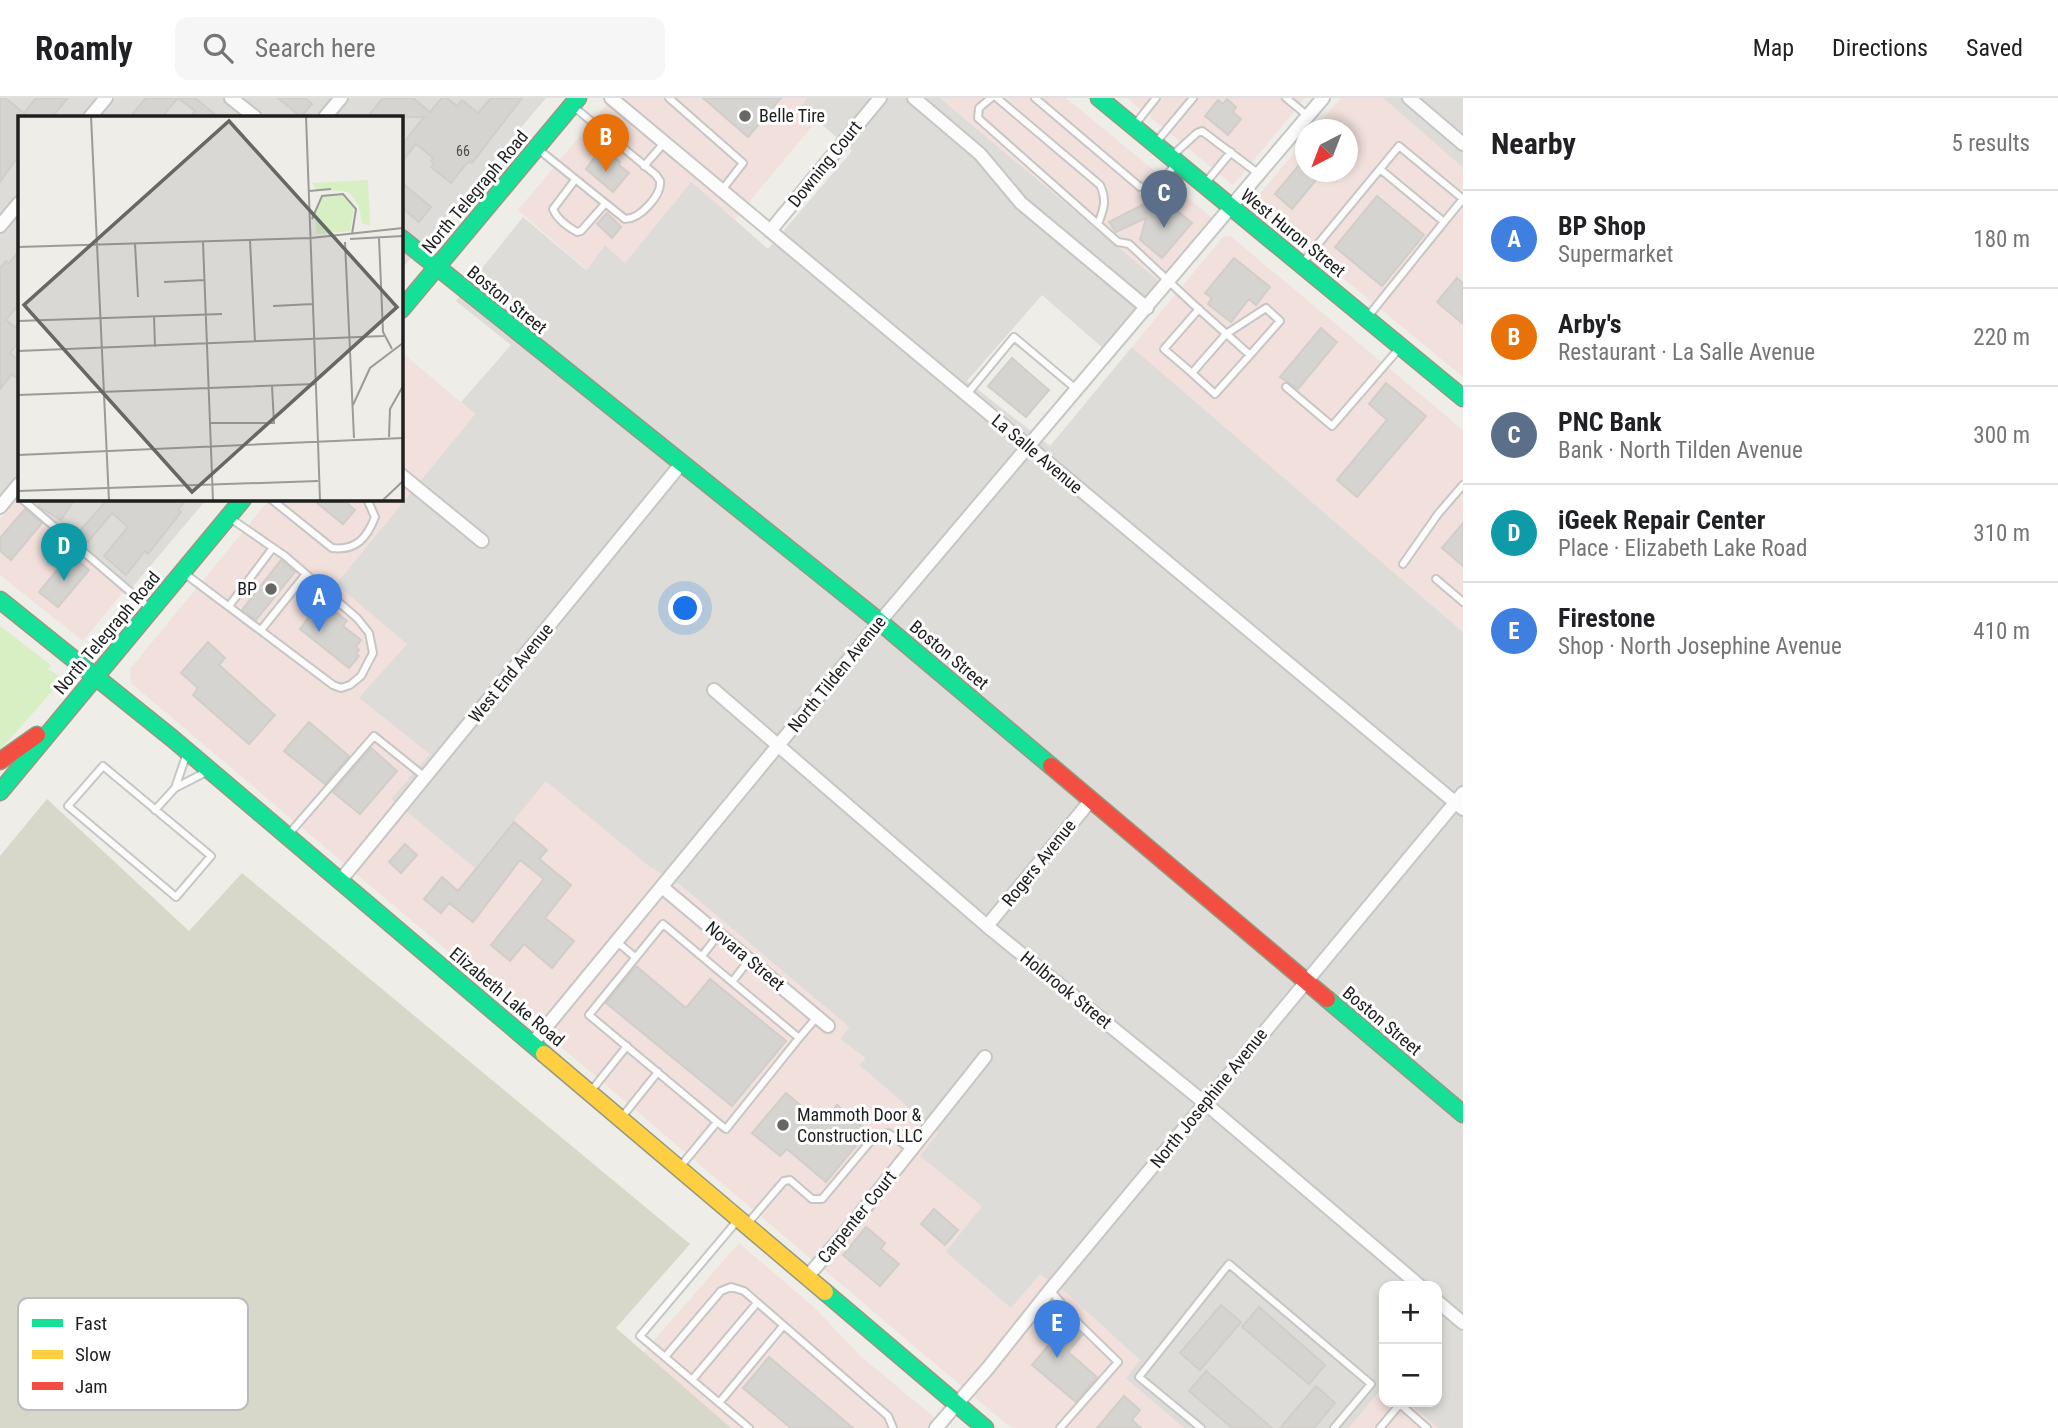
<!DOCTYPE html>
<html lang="en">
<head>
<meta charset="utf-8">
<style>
  :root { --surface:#fff; --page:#f6f6f6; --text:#202124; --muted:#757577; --line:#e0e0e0; --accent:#676765 }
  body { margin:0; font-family:"Roboto Condensed",sans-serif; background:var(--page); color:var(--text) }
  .controls { position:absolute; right:21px; bottom:21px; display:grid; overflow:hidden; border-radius:14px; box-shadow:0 4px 10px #0003 }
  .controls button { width:63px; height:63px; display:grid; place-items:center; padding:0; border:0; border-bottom:2px solid var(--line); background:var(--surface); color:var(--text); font:35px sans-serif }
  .compass { position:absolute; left:1295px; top:21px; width:63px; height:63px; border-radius:50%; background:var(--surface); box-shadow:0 4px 10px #0003; rotate:222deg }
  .you { position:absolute; left:686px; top:511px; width:24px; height:24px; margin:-18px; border:5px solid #fff; border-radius:50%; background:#1a73e8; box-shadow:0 0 0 10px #1a73e833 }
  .badge { display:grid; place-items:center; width:46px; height:46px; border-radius:50%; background:var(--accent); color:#fff; font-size:23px; font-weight:700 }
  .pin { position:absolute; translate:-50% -58px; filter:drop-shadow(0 2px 4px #0008) }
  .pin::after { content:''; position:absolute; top:37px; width:24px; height:21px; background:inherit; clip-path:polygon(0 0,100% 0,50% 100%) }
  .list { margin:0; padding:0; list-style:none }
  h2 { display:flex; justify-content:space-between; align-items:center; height:91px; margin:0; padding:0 28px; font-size:30px }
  h2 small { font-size:23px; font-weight:400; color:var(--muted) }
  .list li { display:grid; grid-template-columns:46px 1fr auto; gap:21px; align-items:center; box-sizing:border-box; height:98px; padding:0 28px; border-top:2px solid var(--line) }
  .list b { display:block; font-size:26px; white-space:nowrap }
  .list p { margin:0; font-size:23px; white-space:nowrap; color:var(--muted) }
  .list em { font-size:23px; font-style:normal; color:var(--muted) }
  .icon { flex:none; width:38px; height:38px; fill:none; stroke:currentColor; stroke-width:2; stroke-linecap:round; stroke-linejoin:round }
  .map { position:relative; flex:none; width:1463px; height:1330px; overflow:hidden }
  header { display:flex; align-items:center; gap:42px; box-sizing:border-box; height:98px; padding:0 35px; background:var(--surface); border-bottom:2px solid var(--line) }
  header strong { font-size:33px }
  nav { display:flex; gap:38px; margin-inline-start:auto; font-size:24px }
  .search { width:490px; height:63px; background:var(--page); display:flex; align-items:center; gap:18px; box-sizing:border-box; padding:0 24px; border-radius:14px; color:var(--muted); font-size:26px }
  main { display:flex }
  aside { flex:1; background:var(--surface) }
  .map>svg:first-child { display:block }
  .residential { fill:#dddcd9 }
  .commercial { fill:#f1e0dc }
  .construction { fill:#d7d8c9 }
  .grass { fill:#d8efc4 }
  .building { fill:#d6d4d0; stroke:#d1cec9; stroke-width:2 }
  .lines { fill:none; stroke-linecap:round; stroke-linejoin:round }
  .lane-casing { stroke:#c6c6c4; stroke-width:10 }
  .street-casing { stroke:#c6c6c4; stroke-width:16 }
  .fast-casing { stroke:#95997f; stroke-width:19 }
  .slow-casing { stroke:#95997f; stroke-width:19 }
  .jam-casing { stroke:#95997f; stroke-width:19 }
  .lane { stroke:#fcfcfc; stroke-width:6 }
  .street { stroke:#fcfcfc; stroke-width:12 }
  .fast { stroke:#16e098; stroke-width:16 }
  .slow { stroke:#ffcf43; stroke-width:16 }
  .jam { stroke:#f24e42; stroke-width:16 }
  .poi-dot { fill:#676765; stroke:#fff; stroke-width:2.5 }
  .labels { text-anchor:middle; stroke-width:6; stroke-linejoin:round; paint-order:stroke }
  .number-label { font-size:14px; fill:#4d4c4b }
  .poi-label { font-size:18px; fill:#1f1f1f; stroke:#fff; text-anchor:start }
  .street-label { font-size:18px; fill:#1f1f1f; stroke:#fff }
  .inset-road { fill:none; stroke:#9b9b98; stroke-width:2 }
  .view { fill:#676765; fill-opacity:0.15; stroke:#676765; stroke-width:3.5 }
  .inset-edge { fill:none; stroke:#1f1f1f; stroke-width:3.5 }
  .key { fill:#fff; stroke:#bcbcbc; stroke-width:2 }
  .key-label { font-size:19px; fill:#1f1f1f }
</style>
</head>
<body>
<header>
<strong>Roamly</strong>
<div class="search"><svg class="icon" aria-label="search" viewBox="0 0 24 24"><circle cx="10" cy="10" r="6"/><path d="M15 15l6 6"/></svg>Search here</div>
<nav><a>Map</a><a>Directions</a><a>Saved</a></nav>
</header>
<main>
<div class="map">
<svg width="1463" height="1330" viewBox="0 0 1463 1330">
  <rect width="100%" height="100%" fill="#eeede8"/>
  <path class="residential" d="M0 0H546L401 172V19H19V398L13 394 0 409Z
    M807 0H940L1159 183 1104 251 1042 197 967 283 1050 348 1132 249 1463 534V1330H1438L1407 1304H1437V1188H1384V1288L1349 1330H1184L1125 1280 1140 1262 1011 1211 945 1154 920 1058 938 1035 859 967 865 960 840 941 849 929 680 787 650 769 475 771 391 701 359 600 336 486 475 316 461 304 511 247 456 203 523 119 586 172 605 147 625 165 691 83 768 151 852 53 801 8Z
    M1383 0H1463V70Z
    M22 401H207L129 493Z"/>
  <path class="commercial" d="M612 0H807L801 8 817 22 735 121 691 84 625 165 605 147 587 172 518 112Z
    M940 0H1066L1212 120 1159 183Z
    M1127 0H1305L1233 87Z
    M1341 0H1383L1463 70V279L1252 105 1305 42 1306 74H1348V32L1314 31Z
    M1230 138 1463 332V534L1132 249 1223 139Z
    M401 254 475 316 336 486 407 546 359 600 430 656 391 701 475 770 546 683 650 769 680 787 849 929 840 941 865 960 859 967 938 1035 920 1058 982 1108 946 1154 1011 1210 1040 1176 1068 1196 1140 1262 1126 1281 1184 1330H1011L131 585 130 571 270 401H401Z
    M18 401 123 494 83 543 0 477V421Z
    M739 1145 815 1210 859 1257 947 1330H731L643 1255Z
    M1384 1288V1304H1407L1438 1330H1349Z"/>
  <path class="construction" d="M47 701 189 833 242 775 690 1146 616 1230 731 1330H0V758Z"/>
  <path class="grass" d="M0 528 51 567 48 571 59 578 51 588 54 591 0 652Z"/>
  <path class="building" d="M0 0H5L24 15 36 0H68L52 19H19V57L0 84Z
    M146 0H195L218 19H190L195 13 178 0 162 19H130Z
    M278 0H305L312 6 301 19Z
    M383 0H413L430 14 442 0H447L457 8 462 2 478 15 491 0H522L472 65 470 63 466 66 451 85 431 69 434 65 431 63 433 60 416 46 401 65V48L424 19H367Z
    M703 0H781L748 39Z
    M1227 1 1236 9 1233 14 1241 21 1228 37 1205 18 1218 2 1223 6Z
    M602 49 620 64 619 67 629 75 613 94 586 71Z
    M1299 67 1316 82 1292 111 1275 96Z
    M401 84 431 109 419 124 401 109Z
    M1377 98 1424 137 1382 188 1335 149Z
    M1165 103 1192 125 1162 160 1140 142 1146 120 1116 134 1109 124 1146 105 1157 113Z
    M607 115 621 129 612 140 597 126Z
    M19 153V206L6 222 19 232V244L10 255 19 263V282L12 276 0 291V170L6 163 9 165Z
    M1234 160 1270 189 1256 207 1249 201 1231 224 1208 206 1212 200 1205 195Z
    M1457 180 1463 185V226L1437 204Z
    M1321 230 1337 244 1298 291 1280 279Z
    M1012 260 1049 292 1026 319 988 288Z
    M1386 285 1426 318 1357 399 1337 382 1387 322 1369 306Z
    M44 401H75L61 422 38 408Z
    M108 401H176L183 406 178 411 181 414 167 432 148 456 145 453 126 477 104 458 128 429 112 415 88 444 77 436Z
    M312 401H342L355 412 343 426Z
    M25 411 42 425 11 462 0 453V440Z
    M1463 425V468L1442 450Z
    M70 456 89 472 58 509 39 494Z
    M281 462 295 474 256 522 242 512Z
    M320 504 335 517 337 515 347 523 343 528 361 542 356 549 359 552 356 556 359 558 349 570 300 531Z
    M208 544 225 560 219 567 275 617 249 646 193 597 198 590 181 575Z
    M309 624 349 658 325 686 284 653Z
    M371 650 397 673 360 716 333 694Z
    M514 724 547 752 539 761 571 787 545 820 574 843 552 870 524 846 510 863 491 847 544 781 520 762 473 824 449 805 441 815 424 801 442 779 458 793Z
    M405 746 417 757 401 775 389 764Z
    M636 868 686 910 710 881 786 943 732 1008 606 905Z
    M786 995 822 1025 837 1007 868 1033 826 1084 787 1051 780 1058 752 1035Z
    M934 1111 958 1132 945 1147 921 1126Z
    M866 1129 885 1145 881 1151 899 1166 880 1188 843 1157Z
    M1221 1207 1241 1224 1200 1272 1180 1255Z
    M1259 1209 1325 1267 1309 1286 1242 1229Z
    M1069 1223 1082 1237 1068 1254 1097 1279 1076 1304 1032 1267Z
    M769 1259 853 1330H791L743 1290Z
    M1206 1273 1272 1330H1232L1189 1293Z
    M1316 1288 1335 1305 1314 1330H1280Z
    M1124 1298 1140 1312 1132 1322 1141 1330H1097Z"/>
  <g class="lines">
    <g class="lane-casing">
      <path id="lane" d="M669 0 743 65 722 92
        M991 0 979 10 978 20 1118 144 1129 146 1193 206C1212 223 1231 240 1250 257L1280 223 1266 210 1226 236 1192 275 1164 251 1199 211
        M997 0 1100 87C1107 102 1104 111 1098 126
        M1035 0 1140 89C1158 88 1164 82 1174 68
        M1286 0 1308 18
        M1137 24 1156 0
        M1158 42 1193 0
        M538 51 625 121C640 121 662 97 660 83L656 77 574 9
        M1175 55 1197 35 1202 33 1259 76
        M644 68 664 45
        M1380 71 1399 48 1463 101 1444 124
        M575 82 553 111C557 121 568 129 577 134L581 133 604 107
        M1208 82 1231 54
        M1304 163 1380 71 1444 124 1370 216
        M1192 275 1215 296 1250 257
        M1286 289 1332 328 1397 253
        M967 296 1014 239 1076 291
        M22 401 148 509
        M271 401 332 450C356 453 367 440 375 419L367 401
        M1403 466 1438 416 1463 387
        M184 475 333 587 341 590 350 587 361 578 373 555 369 535 357 520 285 458 230 420
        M1436 481 1463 504
        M229 508 272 451
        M261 532 306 476
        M103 668 211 758 176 799 68 708Z
        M175 690 187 655
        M155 712 175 690 208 673
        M288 737 374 638 425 679
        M616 843 635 859
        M702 858 719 836
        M732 884 749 862
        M799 940 817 919
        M591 993 627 948
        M622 1019 658 974
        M680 1069 717 1024 726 1031 799 940 663 826 589 917 717 1024
        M737 1123 640 1238 749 1330
        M748 1125 784 1083 790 1082 812 1101H822L874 1039 888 1035 912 1052
        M1050 1192 1079 1226 1118 1264 1060 1330
        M665 1259 721 1193 731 1189 744 1193 888 1318 893 1330
        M692 1282 757 1205
        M719 1305 783 1228
        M1201 1330 1139 1279 1229 1166 1371 1286 1334 1330
        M1380 1330 1400 1306 1427 1330"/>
    </g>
    <g class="street-casing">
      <path id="street" d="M231 0 255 19
        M611 0 1463 711
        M914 0 980 56 1021 105 1147 210
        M1409 0 1463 46
        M90 19 106 0
        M325 19 341 0
        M0 128 19 105
        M770 133 880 0
        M401 377 482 443
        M0 409 19 386
        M714 592 987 828 1205 1005 1420 1188
        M340 783 681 366
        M662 789 828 928
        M987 828 1091 702
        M532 946 888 514 1323 0
        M807 1179 845 1135 985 959
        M1437 1203 1463 1225
        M936 1330 988 1270 1050 1192 1463 695"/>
    </g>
    <g class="fast-casing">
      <path id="fast" d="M1099 0 1463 300
        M401 140 880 524 1051 668
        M401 212 578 0
        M0 502 173 641 544 956
        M0 694 243 401
        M1327 901 1463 1016
        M825 1194 985 1330"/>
    </g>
    <g class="slow-casing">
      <path id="slow" d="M544 956 825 1194"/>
    </g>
    <g class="jam-casing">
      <path id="jam" d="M0 663 37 637
        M1051 668 1327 901"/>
    </g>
    <use href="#lane" class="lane"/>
    <use href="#street" class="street"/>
    <use href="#fast" class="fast"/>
    <use href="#slow" class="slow"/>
    <use href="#jam" class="jam"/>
  </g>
  <g class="poi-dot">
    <circle cx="745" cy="18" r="7"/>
    <circle cx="271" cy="491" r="7"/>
    <circle cx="783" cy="1027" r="7"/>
  </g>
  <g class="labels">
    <g class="number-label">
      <text x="463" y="58">66</text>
    </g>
    <g class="poi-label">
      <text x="759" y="24">Belle Tire</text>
      <text x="257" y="497" text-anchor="end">BP</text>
      <text x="797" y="1023">Mammoth Door &amp;<tspan x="797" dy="21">Construction, LLC</tspan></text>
    </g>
    <g class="street-label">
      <text transform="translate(825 66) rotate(-51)" y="6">Downing Court</text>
      <text transform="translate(475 94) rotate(-50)" y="6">North Telegraph Road</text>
      <text transform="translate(1293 135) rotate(39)" y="6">West Huron Street</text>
      <text transform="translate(507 202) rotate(39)" y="6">Boston Street</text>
      <text transform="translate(1037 356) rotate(40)" y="6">La Salle Avenue</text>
      <text transform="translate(107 535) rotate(-50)" y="6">North Telegraph Road</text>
      <text transform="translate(949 557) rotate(40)" y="6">Boston Street</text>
      <text transform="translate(511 575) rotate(-51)" y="6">West End Avenue</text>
      <text transform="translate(837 576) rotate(-51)" y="6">North Tilden Avenue</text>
      <text transform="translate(1039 765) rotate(-51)" y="6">Rogers Avenue</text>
      <text transform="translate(745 858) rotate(40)" y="6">Novara Street</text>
      <text transform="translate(1066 892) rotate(39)" y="6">Holbrook Street</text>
      <text transform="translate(507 899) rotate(40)" y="6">Elizabeth Lake Road</text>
      <text transform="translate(1382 923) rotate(40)" y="6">Boston Street</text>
      <text transform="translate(1209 1000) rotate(-51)" y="6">North Josephine Avenue</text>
      <text transform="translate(857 1119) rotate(-51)" y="6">Carpenter Court</text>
    </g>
  </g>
  <g transform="translate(18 18)">
    <rect width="385" height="385" fill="#eeede8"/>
    <path d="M350 64 352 110 344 107 341 90 331 76 298 73 294 67ZM323 78 336 91 332 115 298 118 297 93 305 81Z" fill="#d8efc4"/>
    <path class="inset-road" d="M73 0 91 385M288 0 300 326M291 75 313 73M294 103 304 80 325 78 338 93 334 118M361 122 365 216 374 233M332 123 385 120M232 124 237 226M185 126 195 385M327 126 336 322M117 128 120 181M0 131 293 122 385 112M146 166 187 164M255 190 295 188M136 200 137 231M0 205 204 198M0 235 366 220M0 279 298 268M335 289 352 252 385 227M192 307H256L254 270M371 321 372 293 385 270M300 326 302 385M0 339 385 322M0 375 300 365M364 385 385 365"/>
    <path class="view" d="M211 5 379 191 174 376 6 189Z"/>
    <rect width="385" height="385" class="inset-edge"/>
  </g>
  <rect x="18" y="1200" width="230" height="112" rx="10" class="key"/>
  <rect x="32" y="1221" width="31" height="8" fill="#16e098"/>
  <rect x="32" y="1252" width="31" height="9" fill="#ffcf43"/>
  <rect x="32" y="1284" width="31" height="8" fill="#f24e42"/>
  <g class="key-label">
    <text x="75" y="1232">Fast</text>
    <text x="75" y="1263">Slow</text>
    <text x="75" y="1295">Jam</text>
  </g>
</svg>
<div class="controls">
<button>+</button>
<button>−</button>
</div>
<svg class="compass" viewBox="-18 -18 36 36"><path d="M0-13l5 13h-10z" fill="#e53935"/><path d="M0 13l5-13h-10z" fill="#757577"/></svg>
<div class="you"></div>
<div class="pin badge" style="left:319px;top:534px;background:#3f7fe0">A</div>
<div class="pin badge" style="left:606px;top:74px;background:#e8710a">B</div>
<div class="pin badge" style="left:1164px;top:130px;background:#5c6f8a">C</div>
<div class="pin badge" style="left:64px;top:483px;background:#0f9aa8">D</div>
<div class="pin badge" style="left:1057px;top:1260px;background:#3f7fe0">E</div>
</div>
<aside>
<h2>Nearby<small>5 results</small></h2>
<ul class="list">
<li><span class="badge" style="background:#3f7fe0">A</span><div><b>BP Shop</b><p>Supermarket</p></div><em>180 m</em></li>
<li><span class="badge" style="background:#e8710a">B</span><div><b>Arby's</b><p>Restaurant · La Salle Avenue</p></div><em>220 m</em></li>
<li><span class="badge" style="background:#5c6f8a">C</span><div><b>PNC Bank</b><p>Bank · North Tilden Avenue</p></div><em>300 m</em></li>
<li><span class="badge" style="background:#0f9aa8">D</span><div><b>iGeek Repair Center</b><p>Place · Elizabeth Lake Road</p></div><em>310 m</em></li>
<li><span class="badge" style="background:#3f7fe0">E</span><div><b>Firestone</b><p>Shop · North Josephine Avenue</p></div><em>410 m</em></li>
</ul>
</aside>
</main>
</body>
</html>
